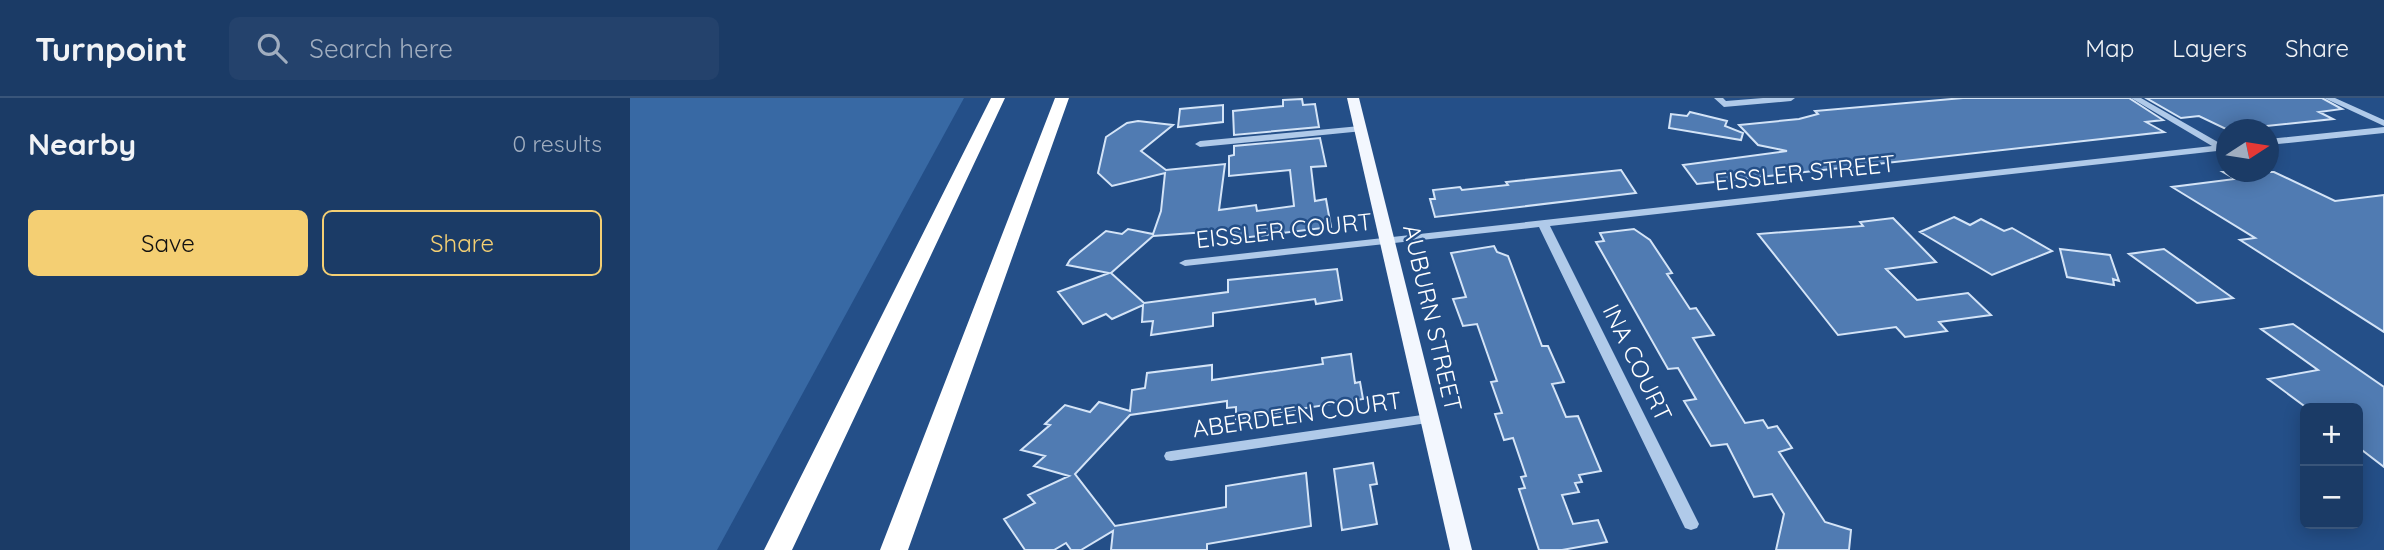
<!DOCTYPE html>
<html lang="en">
<head>
<meta charset="utf-8">
<style>
  :root { --surface:#1b3b66; --page:#24426c; --text:#f1f3f6; --muted:#a0adbf; --line:#39557a; --accent:#f4cf73 }
  body { margin:0; font-family:Quicksand,sans-serif; background:var(--page); color:var(--text) }
  .controls { position:absolute; right:21px; bottom:21px; display:grid; overflow:hidden; border-radius:10px; box-shadow:0 4px 18px #0003 }
  .controls button { width:63px; height:63px; display:grid; place-items:center; padding:0; border:0; border-bottom:2px solid var(--line); background:var(--surface); color:var(--text); font:35px sans-serif }
  .compass { position:absolute; left:1586px; top:21px; width:63px; height:63px; border-radius:50%; background:var(--surface); box-shadow:0 4px 18px #0003; rotate:78deg }
  .list { margin:0; padding:0; list-style:none }
  h2 { display:flex; justify-content:space-between; align-items:center; height:91px; margin:0; padding:0 28px; font-size:30px }
  h2 small { font-size:23px; font-weight:400; color:var(--muted) }
  .actions { display:flex; gap:14px; padding:21px 28px }
  .actions a { flex:1; padding:16px 0; border:2px solid var(--accent); border-radius:10px; text-align:center; font-size:24px; color:var(--accent) }
  .actions .main { background:var(--accent); color:#111 }
  .icon { flex:none; width:38px; height:38px; fill:none; stroke:currentColor; stroke-width:2; stroke-linecap:round; stroke-linejoin:round }
  .map { position:relative; flex:none; width:1754px; height:452px; overflow:hidden }
  header { display:flex; align-items:center; gap:42px; box-sizing:border-box; height:98px; padding:0 35px; background:var(--surface); border-bottom:2px solid var(--line) }
  header strong { font-size:33px }
  nav { display:flex; gap:38px; margin-inline-start:auto; font-size:24px }
  .search { width:490px; height:63px; background:var(--page); display:flex; align-items:center; gap:18px; box-sizing:border-box; padding:0 24px; border-radius:10px; color:var(--muted); font-size:26px }
  main { display:flex }
  aside { flex:1; background:var(--surface) }
  .map>svg:first-child { display:block }
  .green { fill:#3869a4 }
  .building { fill:#507bb2; stroke:#d4e4f7; stroke-width:2 }
  .lines { fill:none; stroke-linecap:round; stroke-linejoin:round }
  .minor { fill:#b0cae9; fill-rule:evenodd }
  .major { fill:#f3f7fe; fill-rule:evenodd }
  .highway { fill:#fff; fill-rule:evenodd }
  .labels { text-anchor:middle; stroke-width:5; stroke-linejoin:round; paint-order:stroke }
  .street-label { font-size:24px; fill:#fff; stroke:#244f88 }
</style>
</head>
<body>
<header>
<strong>Turnpoint</strong>
<div class="search"><svg class="icon" aria-label="search" viewBox="0 0 24 24"><circle cx="10" cy="10" r="6"/><path d="M15 15l6 6"/></svg>Search here</div>
<nav><a>Map</a><a>Layers</a><a>Share</a></nav>
</header>
<main>
<aside>
<h2>Nearby<small>0 results</small></h2>
<ul class="list">
</ul>
<div class="actions"><a class="main">Save</a><a>Share</a></div>
</aside>
<div class="map">
<svg width="1754" height="452" viewBox="0 0 1754 452">
  <rect width="100%" height="100%" fill="#244f88"/>
  <path class="green" d="M0 0H334L87 452H0Z"/>
  <path class="building" d="M1333 0H1499L1533 22 1516 24 1534 34 1067 86 1053 67 1157 53 1128 47 1109 27 1169 21 1188 16 1185 13Z
    M1516 0H1692L1712 11 1689 14 1703 21 1598 32 1569 18 1551 20Z
    M672 1 673 7 685 6 689 29 604 37 603 13 653 8V2Z
    M593 7V24L548 29 550 11Z
    M1060 14 1097 23 1095 28 1113 35 1111 42 1039 30 1041 16 1057 18Z
    M508 23 543 27 511 53 536 72 595 66 589 112 626 107 627 113 664 108 660 72 599 78V58L604 57V48L690 40 696 68 681 69 685 103 696 101 701 129 604 141 603 132 523 138 481 175 514 205 598 194V182L707 171 712 202 686 206 685 201 583 215V228L521 237 523 223 512 224 513 207 482 221 476 216 453 226 428 194 479 175 437 167 440 162 476 133 492 136 498 131 523 136 531 113 535 75 482 88 468 75 476 39 497 25Z
    M991 72 1006 95 805 119 800 101H805L803 92 830 89 832 92 878 87 876 84Z
    M1593 74H1644L1705 103 1754 97V234L1610 142 1625 140 1542 89 1605 81Z
    M1324 119 1340 127 1351 121 1374 133 1382 130 1422 153 1362 177 1290 134Z
    M1263 120 1306 164 1256 171 1287 202 1338 195 1361 217 1309 224 1317 233 1275 239 1266 229 1208 237 1128 136 1233 128 1230 124Z
    M1004 131 1020 142 1042 175 1037 176 1060 211 1066 210 1084 237 1063 240 1115 325 1133 322 1138 330 1147 328 1162 350 1149 354 1195 424 1221 432 1219 452H1146L1154 416 1142 396 1124 399 1097 346 1081 348 1054 303 1066 301 1048 270 1038 271 966 144 974 143 970 135Z
    M864 148 867 154 878 158 912 248H918L934 284 922 286 936 319 948 318 971 373 949 377 952 384 945 385 949 394 932 397 943 426 968 422 977 444 932 452H909L889 391 895 390 891 379 896 378 883 340 874 342 865 316 872 315 861 284 867 283 847 226 833 228 823 201 836 199 821 155Z
    M1430 151 1480 157 1489 183 1483 181 1484 187 1437 179Z
    M1534 151 1603 200 1567 205 1499 156Z
    M1663 226 1754 289V369L1728 349V310H1677L1638 281 1688 272 1631 231Z
    M721 256 725 285 730 284 733 301 606 321V309L597 310V303L500 317 445 376 485 428 596 409V388L676 375 681 428 577 446V452H481L483 433 451 452H441L436 445 424 452H395L374 421 405 405 398 397 439 378 404 368 415 358 391 352 420 327 415 326 435 307 460 314 469 304 500 313 502 292 515 290 517 275 582 267V282L693 266 692 260Z
    M743 365 747 386 740 387 747 426 712 432 704 371Z"/>
  <g class="lines">
    <path class="minor" d="M1084 0H1093L1096 3 1133 0H1165L1161 3 1094 9Z
      M1501 0H1511L1593 47 1596 46V52L920 128 1069 426 1067 430 1061 432 1055 430 1053 426 909 129 555 168 549 165 555 162 1582 48Z
      M1694 0H1705L1754 22V28Z
      M730 28 734 31 733 33 570 49 565 46 570 43Z
      M1754 29V35L1638 47V41Z
      M799 316 804 318 806 321 804 324 541 363 536 362 534 358 536 354 541 353Z"/>
    <path class="major" d="M717 0H729L842 452H820Z"/>
    <path class="highway" d="M361 0H375L162 452H134Z
      M425 0H439L278 452H250Z"/>
  </g>
  <g class="labels">
    <g class="street-label">
      <text transform="translate(1175 75) rotate(-6)" y="8">EISSLER STREET</text>
      <text transform="translate(654 133) rotate(-6)" y="8">EISSLER COURT</text>
      <text transform="translate(802 220) rotate(77)" y="8">AUBURN STREET</text>
      <text transform="translate(1007 265) rotate(64)" y="8">INA COURT</text>
      <text transform="translate(667 317) rotate(-8)" y="8">ABERDEEN COURT</text>
    </g>
  </g>
</svg>
<div class="controls">
<button>+</button>
<button>−</button>
</div>
<svg class="compass" viewBox="-18 -18 36 36"><path d="M0-13l5 13h-10z" fill="#e53935"/><path d="M0 13l5-13h-10z" fill="#a0adbf"/></svg>
</div>
</main>
</body>
</html>
